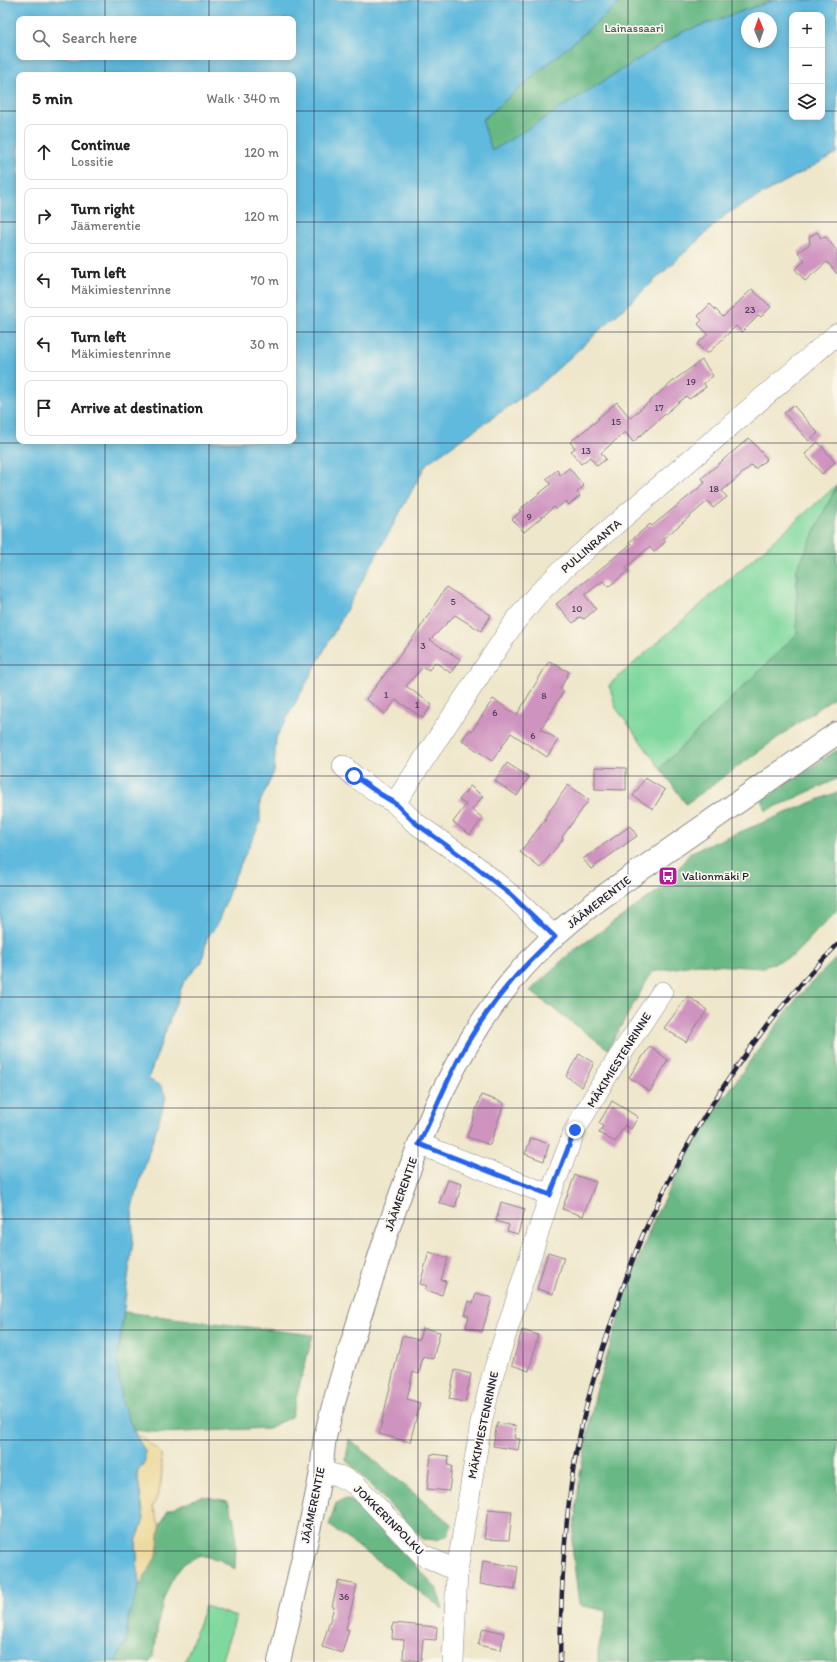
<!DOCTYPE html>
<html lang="en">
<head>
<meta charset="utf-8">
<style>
  :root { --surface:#fff; --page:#f2f2f2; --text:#222; --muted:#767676; --line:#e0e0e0 }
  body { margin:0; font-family:Itim,sans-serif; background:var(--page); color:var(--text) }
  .controls { position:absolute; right:12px; top:12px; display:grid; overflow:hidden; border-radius:8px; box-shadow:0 2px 10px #0003 }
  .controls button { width:36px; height:36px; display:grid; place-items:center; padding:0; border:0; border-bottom:1px solid var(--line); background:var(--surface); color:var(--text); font:20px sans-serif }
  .compass { position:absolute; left:741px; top:12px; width:36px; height:36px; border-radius:50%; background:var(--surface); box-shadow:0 2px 10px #0003; rotate:358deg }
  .stop { position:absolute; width:12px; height:12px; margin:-9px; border:3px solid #2563eb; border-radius:50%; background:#fff }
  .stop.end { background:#2563eb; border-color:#fff; box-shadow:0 1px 4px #0008 }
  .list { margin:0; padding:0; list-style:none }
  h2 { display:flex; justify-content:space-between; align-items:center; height:52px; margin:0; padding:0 16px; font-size:17px }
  h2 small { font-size:13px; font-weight:400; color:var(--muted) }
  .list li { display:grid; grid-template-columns:26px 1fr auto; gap:12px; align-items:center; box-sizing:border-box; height:56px; margin:0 8px 8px; padding:0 8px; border:1px solid var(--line); border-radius:8px }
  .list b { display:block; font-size:15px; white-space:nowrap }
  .list p { margin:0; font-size:13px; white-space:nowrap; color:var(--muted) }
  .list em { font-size:13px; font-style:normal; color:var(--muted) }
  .icon { flex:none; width:22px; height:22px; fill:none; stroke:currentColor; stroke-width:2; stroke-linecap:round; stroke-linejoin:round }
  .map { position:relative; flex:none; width:837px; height:1662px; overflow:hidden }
  .search { position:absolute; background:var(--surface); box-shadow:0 2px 10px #0003; left:16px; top:16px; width:280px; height:44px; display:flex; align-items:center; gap:10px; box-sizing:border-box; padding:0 14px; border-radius:8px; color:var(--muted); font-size:15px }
  .panel { position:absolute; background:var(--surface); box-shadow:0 2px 10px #0003; left:16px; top:72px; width:280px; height:372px; border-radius:8px }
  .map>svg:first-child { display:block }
  .green { fill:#7fd89d; stroke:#507d6c }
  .forest { fill:#67b884; stroke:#446d60 }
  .sand { fill:#eeda9e; stroke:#887e6c }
  .water { fill:#60badd; stroke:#416e8c; fill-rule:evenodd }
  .building { fill:#cf93bf }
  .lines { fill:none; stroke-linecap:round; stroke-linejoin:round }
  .minor-casing { stroke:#888483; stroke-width:22 }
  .major-casing { stroke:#888483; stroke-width:24 }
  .minor { stroke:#fff; stroke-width:21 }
  .major { stroke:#fff; stroke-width:22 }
  .rail-casing { stroke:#22223b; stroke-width:4.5 }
  .rail { stroke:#fbf7ec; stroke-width:3; stroke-dasharray:9; stroke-linecap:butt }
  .route { stroke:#2563eb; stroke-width:5 }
  .grid { fill:none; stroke:#22223b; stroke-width:1; stroke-opacity:0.55 }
  .labels { text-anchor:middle; stroke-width:3.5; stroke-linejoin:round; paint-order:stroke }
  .number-label { font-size:10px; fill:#4d3e5c }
  .park-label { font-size:12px; fill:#3e5958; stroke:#fbf7ec }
  .street-label { font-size:12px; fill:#22223b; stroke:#fbf7ec }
  .poi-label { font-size:12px; fill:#22223b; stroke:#fbf7ec; text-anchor:start }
</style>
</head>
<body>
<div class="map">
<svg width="837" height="1662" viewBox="0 0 837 1662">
  <rect width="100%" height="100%" fill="#fbf7ec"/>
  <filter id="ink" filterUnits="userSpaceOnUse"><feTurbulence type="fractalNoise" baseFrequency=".025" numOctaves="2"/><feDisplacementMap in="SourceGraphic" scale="8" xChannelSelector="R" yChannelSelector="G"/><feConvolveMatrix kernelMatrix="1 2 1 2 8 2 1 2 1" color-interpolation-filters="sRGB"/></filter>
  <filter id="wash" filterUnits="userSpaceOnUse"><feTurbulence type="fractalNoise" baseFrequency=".012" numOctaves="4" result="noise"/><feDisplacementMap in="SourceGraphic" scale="16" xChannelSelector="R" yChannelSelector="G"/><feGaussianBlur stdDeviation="0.9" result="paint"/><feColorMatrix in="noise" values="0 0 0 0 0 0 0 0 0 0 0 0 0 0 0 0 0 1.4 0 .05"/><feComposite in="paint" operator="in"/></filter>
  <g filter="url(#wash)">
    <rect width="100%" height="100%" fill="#efe7cb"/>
    <path class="green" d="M837 485 797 569V634L660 768 616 708 609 685Z
      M205 1606 236 1617 221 1662H185Z"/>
    <path class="forest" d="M623 0H775L682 32 491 152 482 120Z
      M837 485V695L686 804 660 768 797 634V569Z
      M837 750V779L766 811 762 800Z
      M837 792V910L793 956 762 968 698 964 652 972 608 1049 530 991 569 954 665 886 691 852Z
      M837 957V1662H598V1651L607 1611 579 1605 572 1546 580 1474 596 1391 630 1282 655 1217 686 1157 716 1109 760 1047 798 997Z
      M124 1312 313 1335 291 1417 268 1428 163 1433 133 1430 122 1402 117 1361Z
      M349 1439 452 1525 447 1536 437 1540 423 1539 346 1460Z
      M202 1496 228 1501C238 1526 236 1543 235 1569L220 1560 200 1555C195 1558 186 1561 182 1566 160 1592 158 1624 154 1656L150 1662H115L126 1642 128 1618 139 1586 157 1555 160 1526 168 1510Z
      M347 1499 355 1503 436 1587 443 1609 329 1525 336 1503Z"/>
    <path class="sand" d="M133 1430 161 1453C163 1476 162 1486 153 1507L160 1526 157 1555 139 1586 136 1542 144 1519 137 1473Z"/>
    <path class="water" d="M0 0H623L482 120 492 151 682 32 775 0H837V153L728 213 541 384 427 463 276 738 274 772 260 802V823L234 878 217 925 207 938 202 962 184 981 148 1079 161 1086 166 1097 132 1207 133 1241 117 1361 122 1402 133 1430 145 1451V1461L137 1473 144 1519 136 1542 139 1586 128 1618 126 1642 115 1662H0ZM792 15H822V117H792ZM747 18H771V42H747ZM19 19H293V57H19ZM19 75H293V441H19Z"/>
    <g id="blocks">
      <path class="building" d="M817 232 821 238 826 237 837 251V274L827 262 805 281 795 269 805 261 798 252 810 244 809 237Z
        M752 289 771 307 761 317 759 315 742 332 736 326 707 354 697 344 708 334 698 324 702 320 698 316 710 304 723 317Z
        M702 360 713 376 704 383 706 387 689 399 686 396 633 442 625 432 601 453 606 459 597 466 590 457 581 464 571 451 575 448 570 442 599 419 598 418 617 402 630 418 677 378Z
        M793 405 818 433 809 441 784 413Z
        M749 438 767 459 755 469 752 465 722 491 727 497 713 508 708 501 663 539 666 541 654 552 649 547 626 568 628 571 608 587 603 581 585 595 596 609 584 619 580 617 573 623 556 604 578 587 631 544 629 542 650 524 652 526 705 483 702 478Z
        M818 442 835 462 822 474 805 454Z
        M569 468 584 486 577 492 580 496 569 505 566 501 556 509 554 507 524 532 512 519 521 511 519 510 551 484 546 479 557 470 560 475Z
        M446 587 491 615 481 631 455 615 430 640 460 659 451 673 435 662 429 670 423 667 406 686 432 705 423 718 396 700 385 714 366 699 418 631Z
        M549 661 569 672 560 689 564 691 541 729 558 740 547 757 511 733 492 761 462 740 470 729 472 731 493 699 517 715Z
        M507 763 529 777 517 796 495 781Z
        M595 767 626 768V790L595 789Z
        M645 778 665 790 653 809 633 796Z
        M568 785 589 800 562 837 563 839 540 868 520 852 546 819H544Z
        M470 786 483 796 472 810 483 818 470 835 453 822 466 805 459 800Z
        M630 826 637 836 591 869 583 859Z
        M688 996 707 1010 686 1042 664 1028Z
        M650 1046 668 1060 650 1092 629 1077Z
        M579 1054 594 1063 582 1087 566 1076Z
        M481 1095 504 1103 490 1145 467 1137Z
        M612 1101 638 1117 631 1129 625 1125 615 1142 599 1133 603 1126 599 1123Z
        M531 1138 549 1144 544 1161 525 1154Z
        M575 1175 596 1182 583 1216 562 1209Z
        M448 1180 462 1184 455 1208 439 1203Z
        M501 1202 525 1209 518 1234 507 1231 509 1225 496 1221Z
        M429 1252 448 1258 441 1280 446 1281 442 1295 425 1290 427 1286 420 1284Z
        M548 1252 564 1257 553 1294 537 1289Z
        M476 1293 492 1298 482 1332 466 1327 469 1316 465 1315 469 1301 473 1303Z
        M422 1328 440 1332 433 1359 423 1356 419 1374 413 1372 407 1399 420 1403 410 1442 379 1434 402 1336 419 1340Z
        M522 1330 538 1335 529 1371 512 1365Z
        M455 1370 471 1374 465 1402 449 1399Z
        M497 1423 516 1426 514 1438 520 1439 518 1450 493 1446Z
        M431 1454 449 1456 448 1465 452 1466 449 1491 427 1489Z
        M488 1509 512 1511 509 1540 484 1539Z
        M483 1561 518 1567 515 1590 480 1584Z
        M338 1581 357 1585 346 1629 349 1630 342 1653 322 1647 334 1607H332Z
        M393 1623 437 1627 436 1640 423 1639 421 1661 403 1659 404 1640 392 1639Z
        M483 1628 504 1633 501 1650 478 1645Z"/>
    </g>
  </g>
  <g filter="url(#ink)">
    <use href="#blocks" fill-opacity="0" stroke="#888483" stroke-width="1"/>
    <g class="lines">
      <g class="minor-casing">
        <path id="minor" d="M343 766 354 776 380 794 395 803 414 822 472 863 511 895 555 937
          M395 803 514 623 536 596 561 571 837 334
          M419 1144 550 1195
          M321 1471 339 1476 355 1484 423 1555 457 1571
          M453 1662 457 1571 481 1423 492 1377 550 1195 575 1130 606 1077 662 992"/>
      </g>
      <g class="major-casing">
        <path id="major" d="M279 1662C293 1599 309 1536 321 1472 323 1459 323 1446 326 1433 342 1368 364 1305 384 1242 418 1139 458 1035 534 956 573 915 622 883 669 850 725 811 781 772 837 733"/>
      </g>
      <use href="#minor" class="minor"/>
      <use href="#major" class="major"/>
      <g class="rail-casing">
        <path id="rail" d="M560 1662C561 1592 564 1522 576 1453 585 1406 598 1360 614 1315 624 1285 633 1254 647 1226 694 1122 757 1027 837 945"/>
      </g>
      <use href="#rail" class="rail"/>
    </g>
  </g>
  <g class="lines" filter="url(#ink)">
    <path class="route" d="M354 776 380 794 395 803 414 822 472 864 511 895 555 937C520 968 490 1004 466 1045 448 1077 435 1111 419 1144L550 1195 575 1130"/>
  </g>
  <path class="grid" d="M105 0V19M209 0V19M314 0V1662M418 0V1662M523 0V1662M628 0V1662M732 0V1662M105 57V75M209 57V75M0 111H19M293 111H792M822 111H837M0 222H19M293 222H837M0 332H19M293 332H837M105 441V1662M209 441V1662M0 443H837M0 554H837M0 665H837M0 776H837M0 886H837M0 997H837M0 1108H837M0 1219H837M0 1330H837M0 1440H837M0 1551H837"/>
  <defs>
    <g id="bus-square" transform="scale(1)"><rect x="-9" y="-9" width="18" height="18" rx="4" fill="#b5179e" stroke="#fbf7ec"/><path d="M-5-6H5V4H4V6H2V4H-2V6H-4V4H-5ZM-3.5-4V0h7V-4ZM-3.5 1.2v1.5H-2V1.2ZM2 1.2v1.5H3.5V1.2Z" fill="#fff"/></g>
  </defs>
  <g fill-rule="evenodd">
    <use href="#bus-square" x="668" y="876"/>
  </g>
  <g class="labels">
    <g class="number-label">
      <text x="750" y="313">23</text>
      <text x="691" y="385">19</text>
      <text x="659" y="411">17</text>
      <text x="616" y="425">15</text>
      <text x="586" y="454">13</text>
      <text x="714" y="492">18</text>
      <text x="529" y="520">9</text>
      <text x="453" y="605">5</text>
      <text x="577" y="612">10</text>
      <text x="423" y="649">3</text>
      <text x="386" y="698">1</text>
      <text x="544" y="699">8</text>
      <text x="417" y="708">1</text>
      <text x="495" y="716">6</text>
      <text x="533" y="739">6</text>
      <text x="344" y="1600">36</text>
    </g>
    <g class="park-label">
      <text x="634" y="32">Lainassaari</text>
    </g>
    <g class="street-label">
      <text transform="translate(591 546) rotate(-41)" y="4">PULLINRANTA</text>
      <text transform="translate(599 902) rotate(-38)" y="4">JÄÄMERENTIE</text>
      <text transform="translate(619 1060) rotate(-58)" y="4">MÄKIMIESTENRINNE</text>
      <text transform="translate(401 1194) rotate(-71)" y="4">JÄÄMERENTIE</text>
      <text transform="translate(483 1425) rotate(-78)" y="4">MÄKIMIESTENRINNE</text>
      <text transform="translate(313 1505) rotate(-78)" y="4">JÄÄMERENTIE</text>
      <text transform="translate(389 1520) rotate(45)" y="4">JOKKERINPOLKU</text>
    </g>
    <g class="poi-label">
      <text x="682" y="880">Valionmäki P</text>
    </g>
  </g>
</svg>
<div class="controls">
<button>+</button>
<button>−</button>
<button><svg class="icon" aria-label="layers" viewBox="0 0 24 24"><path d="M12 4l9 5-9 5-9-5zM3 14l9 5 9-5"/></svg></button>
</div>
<svg class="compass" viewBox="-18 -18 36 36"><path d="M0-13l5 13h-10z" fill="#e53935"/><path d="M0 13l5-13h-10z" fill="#767676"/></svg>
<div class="stop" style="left:354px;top:776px"></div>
<div class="stop end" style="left:575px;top:1130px"></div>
<div class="search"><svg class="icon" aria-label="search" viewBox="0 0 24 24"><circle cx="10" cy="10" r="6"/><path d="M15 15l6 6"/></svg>Search here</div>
<section class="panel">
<h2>5 min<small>Walk · 340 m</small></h2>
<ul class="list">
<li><svg class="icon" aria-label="ahead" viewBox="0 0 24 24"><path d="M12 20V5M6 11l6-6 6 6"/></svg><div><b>Continue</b><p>Lossitie</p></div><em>120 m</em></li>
<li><svg class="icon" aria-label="right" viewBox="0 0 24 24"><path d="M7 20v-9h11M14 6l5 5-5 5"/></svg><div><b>Turn right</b><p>Jäämerentie</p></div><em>120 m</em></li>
<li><svg class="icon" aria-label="left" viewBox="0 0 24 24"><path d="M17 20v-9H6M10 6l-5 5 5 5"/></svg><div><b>Turn left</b><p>Mäkimiestenrinne</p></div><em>70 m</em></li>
<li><svg class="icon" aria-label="left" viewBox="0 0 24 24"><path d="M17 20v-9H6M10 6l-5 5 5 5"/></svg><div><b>Turn left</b><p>Mäkimiestenrinne</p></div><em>30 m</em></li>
<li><svg class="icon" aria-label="arrive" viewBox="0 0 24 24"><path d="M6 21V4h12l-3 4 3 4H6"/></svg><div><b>Arrive at destination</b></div></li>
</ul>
</section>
</div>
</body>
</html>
